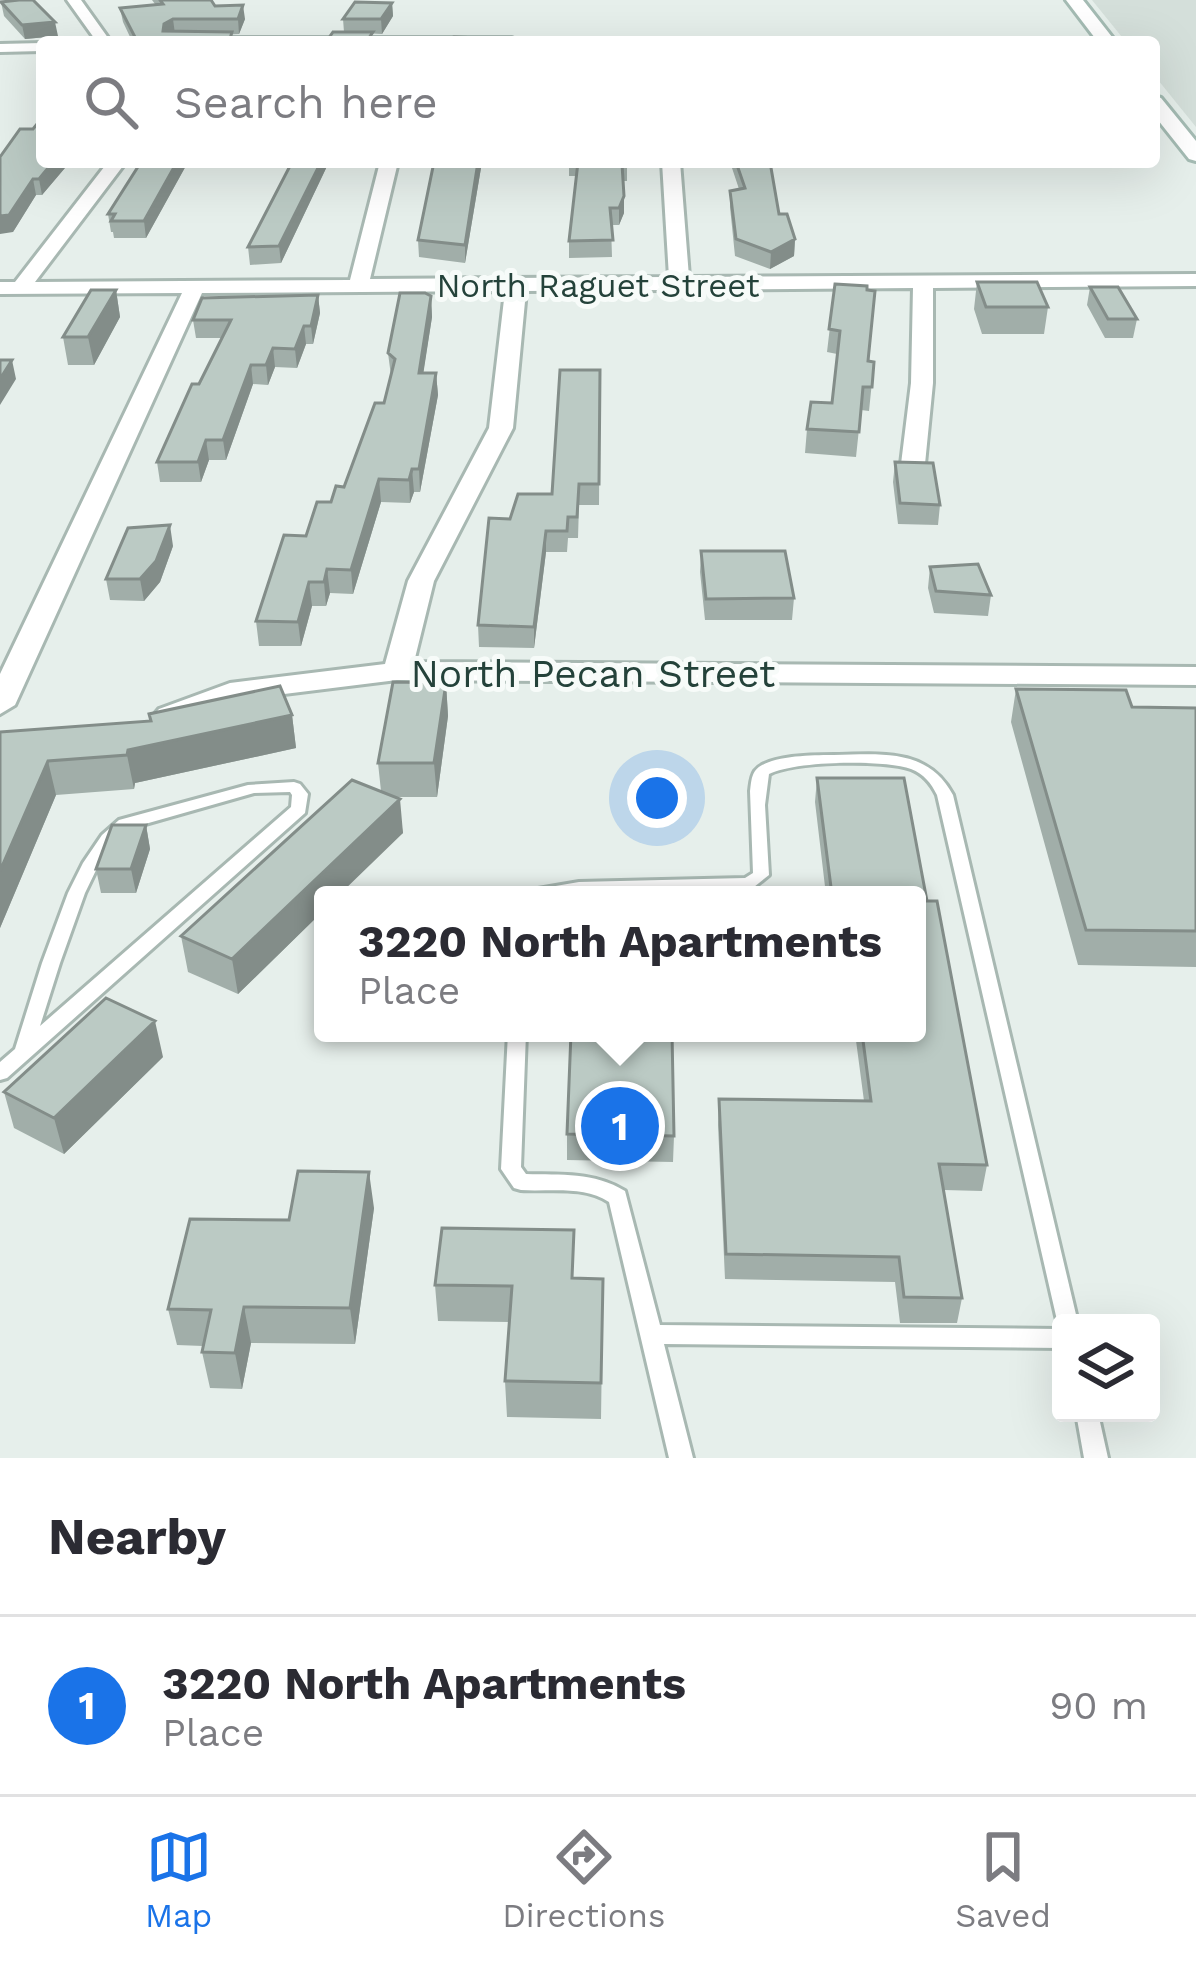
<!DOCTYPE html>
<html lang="en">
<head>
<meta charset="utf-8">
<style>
  :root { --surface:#fff; --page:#f7f7f7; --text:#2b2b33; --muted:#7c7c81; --line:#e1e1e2; --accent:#1a73e8 }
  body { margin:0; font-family:"Work Sans",sans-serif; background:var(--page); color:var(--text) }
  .controls { position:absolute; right:36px; bottom:36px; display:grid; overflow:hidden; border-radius:12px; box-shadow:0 12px 48px #0002 }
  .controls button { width:108px; height:108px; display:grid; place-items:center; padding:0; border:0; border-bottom:3px solid var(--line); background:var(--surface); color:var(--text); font:60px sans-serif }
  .you { position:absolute; left:657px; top:798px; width:42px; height:42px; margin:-30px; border:9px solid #fff; border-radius:50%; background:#1a73e8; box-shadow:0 0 0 18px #1a73e833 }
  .badge { display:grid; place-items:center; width:78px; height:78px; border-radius:50%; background:var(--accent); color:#fff; font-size:39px; font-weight:700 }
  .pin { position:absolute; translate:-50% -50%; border:6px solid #fff; box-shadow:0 3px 12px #0006 }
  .popup { position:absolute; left:314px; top:886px; width:612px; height:156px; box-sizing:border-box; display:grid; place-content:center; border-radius:12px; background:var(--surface); filter:drop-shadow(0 3px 9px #0005); font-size:39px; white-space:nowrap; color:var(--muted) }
  .popup b { font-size:45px; color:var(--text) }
  .popup::after { content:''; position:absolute; left:50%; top:100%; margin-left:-24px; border:24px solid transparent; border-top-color:var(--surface) }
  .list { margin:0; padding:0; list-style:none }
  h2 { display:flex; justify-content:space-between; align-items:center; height:156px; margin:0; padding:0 48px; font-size:51px }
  h2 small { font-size:39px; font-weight:400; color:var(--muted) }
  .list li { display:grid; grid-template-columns:78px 1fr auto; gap:36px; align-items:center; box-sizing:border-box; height:180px; padding:0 48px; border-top:3px solid var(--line) }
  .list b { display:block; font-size:45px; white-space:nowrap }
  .list p { margin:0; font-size:39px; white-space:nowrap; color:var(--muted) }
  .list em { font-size:39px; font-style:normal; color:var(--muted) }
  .icon { flex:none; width:66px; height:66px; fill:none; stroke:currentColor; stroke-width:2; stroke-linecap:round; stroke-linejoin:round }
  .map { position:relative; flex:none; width:1196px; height:1458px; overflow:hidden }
  .search { position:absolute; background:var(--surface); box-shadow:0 12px 48px #0002; left:36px; right:36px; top:36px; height:132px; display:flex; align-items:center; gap:30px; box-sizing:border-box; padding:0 42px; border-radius:12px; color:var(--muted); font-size:45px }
  .sheet { height:336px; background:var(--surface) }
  nav { display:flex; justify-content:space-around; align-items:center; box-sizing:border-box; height:168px; border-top:3px solid var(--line); background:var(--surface); font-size:33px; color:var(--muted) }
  nav a { display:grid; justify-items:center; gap:6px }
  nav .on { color:var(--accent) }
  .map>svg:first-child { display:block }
  .built { fill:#d4dfda }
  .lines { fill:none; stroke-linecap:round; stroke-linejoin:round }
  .lane-casing { stroke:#a8b8b2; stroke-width:6 }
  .street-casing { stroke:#a8b8b2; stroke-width:6 }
  .secondary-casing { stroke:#a4bbb3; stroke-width:6 }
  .lane { fill:#fff; fill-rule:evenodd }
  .street { fill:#fff; fill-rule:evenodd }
  .secondary { fill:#fff; fill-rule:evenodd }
  .wall { fill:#a1aea9 }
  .shaded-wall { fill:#838d89 }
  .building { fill:#bbcac4; stroke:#838d89; stroke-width:3 }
  .labels { text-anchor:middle; stroke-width:10; stroke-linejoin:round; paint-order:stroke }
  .far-street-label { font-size:33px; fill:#24423a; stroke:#f7fbf9 }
  .street-label { font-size:39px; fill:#24423a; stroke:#f7fbf9 }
</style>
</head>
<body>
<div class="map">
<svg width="1196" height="1458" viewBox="0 0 1196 1458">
  <rect width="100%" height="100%" fill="#e6efeb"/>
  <path class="built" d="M1092 0H1196V127L1154 75V42H1126Z"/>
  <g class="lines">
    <g class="lane-casing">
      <path id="lane" d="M834 755C881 754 928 748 953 795L1078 1323H1061V1348L664 1344 693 1458H669L609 1202C583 1185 550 1192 521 1190L514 1188 501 1169 508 1033H526L521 1167 526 1174C561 1175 594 1172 625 1191L660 1325 1059 1329 937 795C931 783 924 774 911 769 884 759 794 761 769 774L765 805 769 875 754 887 530 895 532 891 538 889 579 882 745 878 753 873 750 791C751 784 751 777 755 771 767 755 815 755 834 755Z
        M294 782 300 784 308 794 305 813 7 1078 0 1080V1062L15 1049 42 963 68 893 83 863 102 835 119 820 248 785ZM290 792 292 795 291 807 40 1026 60 963 85 893 99 864 113 843 131 828 254 793Z
        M1076 1413H1098L1108 1458H1084Z"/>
    </g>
    <g class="street-casing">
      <path id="street" d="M67 0H81L111 42H97Z
        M175 38H512L519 42H168Z
        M42 43V51L0 52V44Z
        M108 162H126L35 282 350 280 380 162H398L370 279 669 277 662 162H680L689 277 1196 274V286L933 288V383L925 464 913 471 901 464 911 383 913 288 526 291 513 428 434 581 414 662 1196 667V685L397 680 235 700 179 721H159L154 715 159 709 230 683 385 664 408 581 489 428 505 291 202 293 15 705 0 714V674L182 293 0 294V282H15Z"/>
    </g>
    <g class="secondary-casing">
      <path id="secondary" d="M1066 0H1083L1116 42H1098Z
        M1154 96 1161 98 1196 141V161L1189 159 1154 115Z"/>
    </g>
    <use href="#lane" class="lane"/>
    <use href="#street" class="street"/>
    <use href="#secondary" class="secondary"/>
  </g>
  <path class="wall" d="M152 0H211L215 6 245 19 239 34 131 39 123 22 120 8 155 4Z
    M1 2 58 36 25 39 4 16Z
    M392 3 393 16 382 34 344 32 343 19Z
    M33 129 42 162H70L42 195H36L13 232Z
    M141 162H188L146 238H114L113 232H111L108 214Z
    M292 162H329L281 263 250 265 248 247Z
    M482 162 465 263 419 257 418 240Z
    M569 162H627V181H623L624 213 619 225H611L612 257 569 258V241L576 176H569Z
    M730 162H770L779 214 795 239 794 256 770 269 735 256 730 207V191L739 189Z
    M977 282 1048 307 1044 334H982L974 309Z
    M835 284 868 361 874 362 869 411 861 410 856 457 805 453 807 429 832 403 837 354 827 352Z
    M1090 287 1137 319 1133 338H1105L1087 305Z
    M116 290 120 317 94 365H68L63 337Z
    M318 295 320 313 313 344H306L297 368 275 367 268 385 253 384 226 460H209L201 482H160L157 462 222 338H196L193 320Z
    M431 296 432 317 423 373H436L438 395 420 492H414L410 503 381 502 353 594 330 593 326 606H312L301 646H259L256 621 306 536 344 487 384 403 391 376 388 353Z
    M600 370 599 505H579L578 538H568L567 552H546L534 648 479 647 478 625 510 519 552 494Z
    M895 462 940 505 938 525 898 524 893 482Z
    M173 546 160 582 144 601 110 600 106 579Z
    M701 551 794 598 792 620H705L700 572Z
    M930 567 991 595 988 616 934 613 928 588Z
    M446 683 448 716 437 797H396L403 833 323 895V911L238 994 188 972 181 936 381 791 378 763Z
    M1016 689 1132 707 1196 708V967L1078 965 1011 722Z
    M292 715 296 748 135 783 134 789 56 795 0 928V732L150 722Z
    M817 778 927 901 987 1165 982 1191 944 1190 962 1298 957 1323H900L895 1282 725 1279 718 1125 719 1099 864 1101 855 1033H917V895H826L815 802Z
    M146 825 150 849 136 893H101L96 869Z
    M163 1057 64 1154 14 1128 4 1092Z
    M567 1134 674 1136 673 1162 567 1160Z
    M374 1208 355 1344 251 1343 242 1389 210 1388 202 1352 203 1346 177 1345 168 1309 289 1220Z
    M574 1278 603 1279 601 1419 507 1417 505 1381 509 1322 438 1321 435 1285Z"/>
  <path class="shaded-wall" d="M392 3 393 16 382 34 381 19Z
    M243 5 245 19 239 34 238 19Z
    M173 19 175 34 163 31 164 24Z
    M55 22 58 36 25 39 22 25Z
    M53 162H70L42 195 39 179Z
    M177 162H188L146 238 144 221Z
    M321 162H329L281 263 279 246Z
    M478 162H482L465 263V245Z
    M33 179 36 195 13 232 0 234V216Z
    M624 196V213L619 225V208Z
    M795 239 794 256 770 269 771 252Z
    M116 290 120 317 94 365 88 337Z
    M318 295 320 313 313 344 311 326Z
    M431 296 432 317 420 395 419 373Z
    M304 326 306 344 297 368 295 349Z
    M273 348 275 367 268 385 266 365Z
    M12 360 16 379 0 405V379Z
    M251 365 253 384 226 460 223 440Z
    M436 373 438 395 420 492 419 469Z
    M206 440 209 460 201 482 198 462Z
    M412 469 414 492 410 503 409 480Z
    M379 479 381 502 353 594 351 570Z
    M170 525 173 546 160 582 144 601 140 579Z
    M546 531V552L534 648V627Z
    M327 569 330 593 326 606 324 582Z
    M309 582 312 606 301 646 298 622Z
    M446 683 448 716 437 797 434 763Z
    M292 715 296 748 135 783 134 789 127 755 128 750Z
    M48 761 56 795 0 928V871Z
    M400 799 403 833 339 895H323V911L238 994 232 959Z
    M146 825 150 849 136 893 131 869Z
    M155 1021 163 1057 64 1154 54 1118Z
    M369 1172 374 1208 355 1344 350 1308Z
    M244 1307 251 1343 242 1389 235 1353Z"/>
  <path class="building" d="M19 0H33L55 22 22 25 1 2Z
    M160 0H211L215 6 243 5 238 19H173L164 24 163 31 232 32 229 42H89V40L136 39 120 8 163 4Z
    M355 2 392 3 381 19H343Z
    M333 32H373L366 42H326Z
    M454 37 481 38V42H453Z
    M42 118V162H53L39 179H33L9 215 0 216V157L20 129H33Z
    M141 162H177L144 221H111L115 214H108Z
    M292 162H321L279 246 248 247Z
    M434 162H478L465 245 418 240Z
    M578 162H627V164H622L624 196 619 208H610L613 240 569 241Z
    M736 162H770L779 214H787L795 239 771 252 736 239 730 191 745 188Z
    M977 282H1037L1048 307H986Z
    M835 284 867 286V290L875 291 868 361 874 362 872 387H863L859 432 807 429 811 402 832 403 840 331 829 329Z
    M1090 287H1118L1137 319H1108Z
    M91 290H116L88 337H63Z
    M400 293H425L431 296 419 373H436L419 469H412L409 480 379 479 351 570 327 569 324 582H309L298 622 256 621 284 535 306 536 317 502H331L336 486 344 487 375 403H384L395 359 388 353Z
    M318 295 311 326H304L295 349 273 348 266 365H251L223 440H206L198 462H157L192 384H199L231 320H193L202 298Z
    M0 360H12L0 379Z
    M560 370H600L599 484H579L577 517H568L567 531H546L534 627 478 625 489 518 510 519 518 494H552Z
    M895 462 933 463 940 505 900 503Z
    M170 525 156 561 140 579H106L128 528Z
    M701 551H785L794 598 706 599Z
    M978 564 991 595 936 591 930 567Z
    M393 682 446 683 434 763H378Z
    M280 686 292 715 128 750 127 755 48 761 0 871V732L151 721 149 714Z
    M1016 689 1126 690 1132 707 1196 708V931L1086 930Z
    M817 778H904L927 901H937L987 1165 939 1164 962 1298 904 1297 899 1257 726 1254 719 1099 871 1101 862 1033H917V895H832Z
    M352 780 400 799 232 959 181 936Z
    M112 825H146L131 869H96Z
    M106 998 155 1021 54 1118 4 1092Z
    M571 1033H672L674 1136 567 1134Z
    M298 1171 369 1172 350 1308 244 1307 235 1353 202 1352 211 1310 168 1309 190 1219 289 1220Z
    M442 1228 574 1230 572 1278 603 1279 601 1383 505 1381 512 1286 435 1285Z"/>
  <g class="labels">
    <g class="far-street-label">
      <text x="598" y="297">North Raguet Street</text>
    </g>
    <g class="street-label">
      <text x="593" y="687">North Pecan Street</text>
    </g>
  </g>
</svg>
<div class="controls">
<button><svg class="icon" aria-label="layers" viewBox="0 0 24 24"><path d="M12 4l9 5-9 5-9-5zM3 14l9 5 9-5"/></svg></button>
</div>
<div class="you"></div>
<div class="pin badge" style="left:620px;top:1126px">1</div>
<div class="popup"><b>3220 North Apartments</b>Place</div>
<div class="search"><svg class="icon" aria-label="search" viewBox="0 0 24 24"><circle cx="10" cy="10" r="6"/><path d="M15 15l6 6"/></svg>Search here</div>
</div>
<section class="sheet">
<h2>Nearby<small></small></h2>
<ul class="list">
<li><span class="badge">1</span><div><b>3220 North Apartments</b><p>Place</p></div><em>90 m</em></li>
</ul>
</section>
<nav>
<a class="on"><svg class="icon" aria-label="map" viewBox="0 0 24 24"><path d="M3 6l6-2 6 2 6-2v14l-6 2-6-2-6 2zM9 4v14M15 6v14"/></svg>Map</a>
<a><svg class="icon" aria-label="directions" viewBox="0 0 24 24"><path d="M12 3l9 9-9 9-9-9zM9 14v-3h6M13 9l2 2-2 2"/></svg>Directions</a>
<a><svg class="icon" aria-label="saved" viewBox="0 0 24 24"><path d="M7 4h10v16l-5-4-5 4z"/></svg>Saved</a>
</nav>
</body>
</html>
